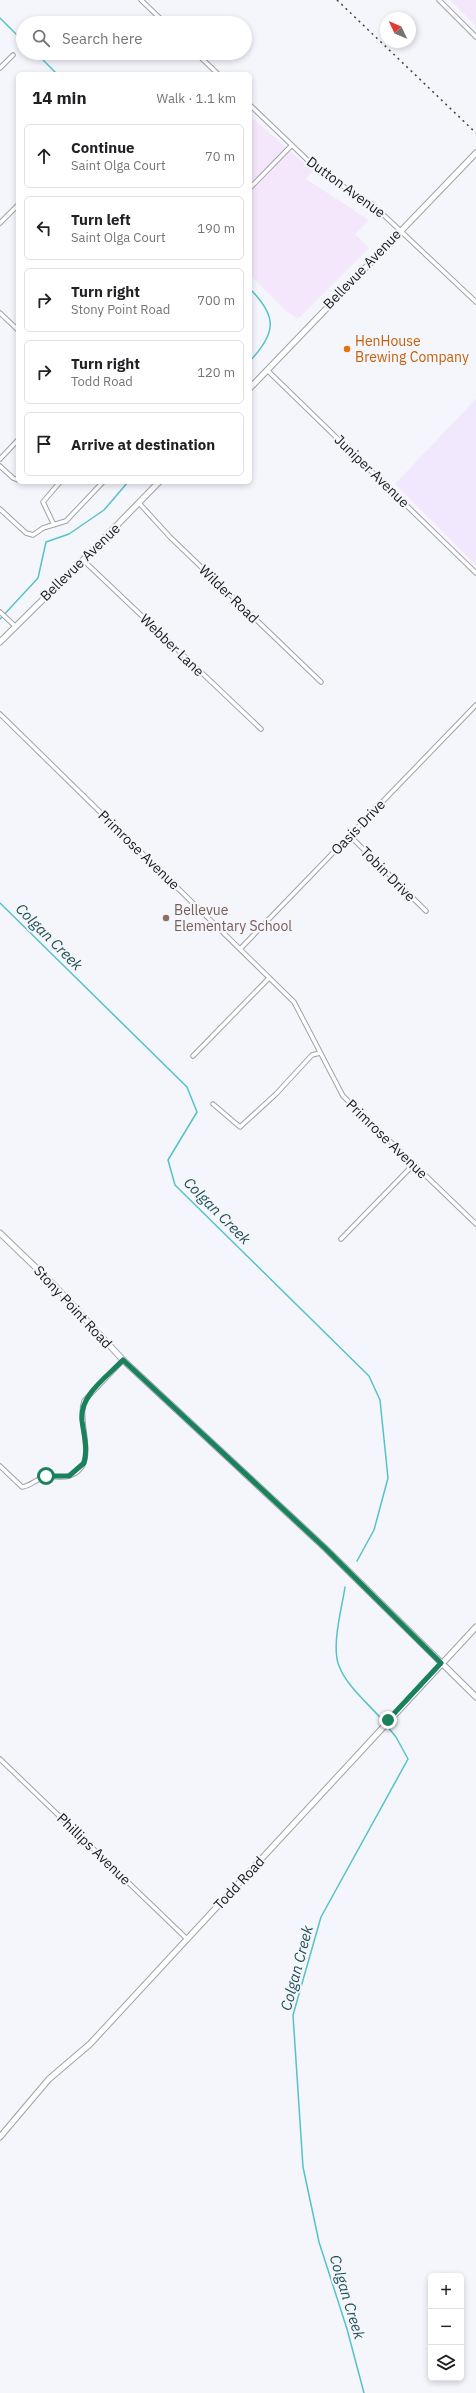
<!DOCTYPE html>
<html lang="en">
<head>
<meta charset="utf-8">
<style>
  :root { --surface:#fff; --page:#f2f2f2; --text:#202124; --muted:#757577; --line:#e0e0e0 }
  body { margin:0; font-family:"IBM Plex Sans",sans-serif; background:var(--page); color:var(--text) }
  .controls { position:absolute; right:12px; bottom:12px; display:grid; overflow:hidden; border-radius:6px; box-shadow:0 2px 6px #0003 }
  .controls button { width:36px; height:36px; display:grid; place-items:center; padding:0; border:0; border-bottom:1px solid var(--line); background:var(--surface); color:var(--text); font:20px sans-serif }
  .compass { position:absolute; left:380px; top:12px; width:36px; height:36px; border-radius:50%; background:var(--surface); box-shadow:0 2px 6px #0003; rotate:314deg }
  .stop { position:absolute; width:12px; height:12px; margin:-9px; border:3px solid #19815c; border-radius:50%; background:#fff }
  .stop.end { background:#19815c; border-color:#fff; box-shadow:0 1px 4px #0008 }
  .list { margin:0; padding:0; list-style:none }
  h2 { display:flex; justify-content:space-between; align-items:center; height:52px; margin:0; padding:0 16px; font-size:17px }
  h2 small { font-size:13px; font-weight:400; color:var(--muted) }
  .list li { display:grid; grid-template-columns:26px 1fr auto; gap:12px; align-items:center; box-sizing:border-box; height:64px; margin:0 8px 8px; padding:0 8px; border:1px solid var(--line); border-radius:6px }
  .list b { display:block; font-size:15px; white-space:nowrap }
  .list p { margin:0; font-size:13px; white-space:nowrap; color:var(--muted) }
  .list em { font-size:13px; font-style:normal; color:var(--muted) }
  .icon { flex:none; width:22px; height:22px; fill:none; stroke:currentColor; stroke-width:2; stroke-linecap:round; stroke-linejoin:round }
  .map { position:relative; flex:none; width:476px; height:2393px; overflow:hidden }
  .search { position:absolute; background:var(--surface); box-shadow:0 2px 6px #0003; left:16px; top:16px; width:236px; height:44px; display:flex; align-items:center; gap:10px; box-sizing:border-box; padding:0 14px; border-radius:22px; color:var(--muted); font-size:15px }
  .panel { position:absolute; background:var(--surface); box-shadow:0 2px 6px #0003; left:16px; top:72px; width:236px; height:412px; border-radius:6px }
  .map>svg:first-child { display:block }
  .commercial { fill:#f4e7fb }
  .industrial { fill:#f1e8fd }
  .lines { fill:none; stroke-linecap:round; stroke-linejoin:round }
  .stream { stroke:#55c2ca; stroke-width:1.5 }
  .street-casing { stroke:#a1a2a8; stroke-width:5.5 }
  .secondary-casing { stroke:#a1a2a8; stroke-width:7 }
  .street { stroke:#fff; stroke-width:3.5 }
  .secondary { stroke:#fff; stroke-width:5 }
  .rail { stroke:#3e4042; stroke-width:1.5; stroke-dasharray:2 4; stroke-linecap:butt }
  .route { stroke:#19815c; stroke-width:5 }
  .food-dot { fill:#e8710a; stroke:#f4f6fc; stroke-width:1.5 }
  .education-dot { fill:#8d6e63; stroke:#f4f6fc; stroke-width:1.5 }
  .labels { text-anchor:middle; stroke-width:4; stroke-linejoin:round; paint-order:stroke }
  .street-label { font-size:14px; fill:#18191b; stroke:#f4f6fc }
  .food-label { font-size:14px; fill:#c56008; stroke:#f4f6fc; text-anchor:start }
  .education-label { font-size:14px; fill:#785e54; stroke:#f4f6fc; text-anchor:start }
  .water-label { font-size:15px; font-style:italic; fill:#225255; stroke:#f4f6fc }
</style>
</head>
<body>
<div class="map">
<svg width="476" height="2393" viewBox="0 0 476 2393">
  <rect width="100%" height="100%" fill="#f4f6fc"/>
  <path class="commercial" d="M450 0H476V26Z
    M250 116 313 171 306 179 369 220 355 234 369 248 298 319 287 312 250 275Z"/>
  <path class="industrial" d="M476 399V565L395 484Z"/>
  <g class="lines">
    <path class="stream" d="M0 18 23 41
      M36 53 57 74
      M250 289C278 317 276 333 250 361
      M0 619 38 578 46 542 69 534 104 510 128 482
      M0 903 187 1087 197 1112 168 1160 175 1185 369 1376 380 1400 388 1478 374 1530 357 1561
      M345 1587C342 1608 331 1646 339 1666 347 1687 371 1706 385 1723
      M364 2393 347 2329 319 2242 303 2167 293 2015 321 1917 408 1759 396 1737 387 1726"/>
    <g class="street-casing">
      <path id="street" d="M141 0 165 23
        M439 0 476 37
        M196 53 218 74
        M0 68 13 55
        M250 105 320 172 372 204 476 302
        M250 188 291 146
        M0 223 18 205
        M0 313 18 330
        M267 370 476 573
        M0 459 18 440
        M0 466 13 478 18 480
        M139 503 170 537 321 682
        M0 509 26 533 33 535 43 528 66 521 103 482
        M54 525 43 502 60 482
        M83 560 261 729
        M0 612 15 626
        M0 714 294 1002 343 1096 476 1224
        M350 836 426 911
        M240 949 476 705
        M193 1056 269 978
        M213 1104 240 1127 276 1094 312 1055 320 1053
        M341 1239 414 1164
        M0 1466 22 1487C31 1486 36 1479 45 1477 53 1475 61 1479 69 1476 101 1466 76 1423 84 1401L123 1360
        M0 1759 187 1939"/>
    </g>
    <g class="secondary-casing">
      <path id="secondary" d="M250 388 476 153
        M0 642 83 560 159 482
        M0 1233 55 1286 123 1360 325 1548 476 1697
        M0 2137 49 2079 90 2044 476 1627"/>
    </g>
    <use href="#street" class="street"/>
    <use href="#secondary" class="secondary"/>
    <path class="rail" d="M337 0 476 133"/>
  </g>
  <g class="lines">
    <path class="route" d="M46 1476H69L84 1463C88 1449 84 1435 82 1421 79 1395 107 1377 123 1360L325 1548 441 1663 388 1720"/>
  </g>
  <circle class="food-dot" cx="347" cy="349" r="4"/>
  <circle class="education-dot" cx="166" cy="918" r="4"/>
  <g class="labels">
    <g class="street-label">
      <text transform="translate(346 187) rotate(36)" y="5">Dutton Avenue</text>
      <text transform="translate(362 269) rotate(-46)" y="5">Bellevue Avenue</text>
      <text transform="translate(372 471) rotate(44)" y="5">Juniper Avenue</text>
      <text transform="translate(80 562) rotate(-44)" y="5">Bellevue Avenue</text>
      <text transform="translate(229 594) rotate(44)" y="5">Wilder Road</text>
      <text transform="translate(172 645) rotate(44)" y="5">Webber Lane</text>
      <text transform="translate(358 827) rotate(-46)" y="5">Oasis Drive</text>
      <text transform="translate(139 850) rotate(44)" y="5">Primrose Avenue</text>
      <text transform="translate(388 874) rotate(45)" y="5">Tobin Drive</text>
      <text transform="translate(387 1139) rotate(44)" y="5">Primrose Avenue</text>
      <text transform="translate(73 1307) rotate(47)" y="5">Stony Point Road</text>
      <text transform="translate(94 1849) rotate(44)" y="5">Phillips Avenue</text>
      <text transform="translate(239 1883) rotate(-47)" y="5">Todd Road</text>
    </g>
    <g class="food-label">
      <text x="355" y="346">HenHouse<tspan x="355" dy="16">Brewing Company</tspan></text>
    </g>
    <g class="education-label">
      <text x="174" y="915">Bellevue<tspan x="174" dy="16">Elementary School</tspan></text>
    </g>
    <g class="water-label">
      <text transform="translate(49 937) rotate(45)" y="5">Colgan Creek</text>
      <text transform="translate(217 1211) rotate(45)" y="5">Colgan Creek</text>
      <text transform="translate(297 1968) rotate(-75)" y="5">Colgan Creek</text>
      <text transform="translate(347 2297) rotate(73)" y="5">Colgan Creek</text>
    </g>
  </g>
</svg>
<div class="controls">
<button>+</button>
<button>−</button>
<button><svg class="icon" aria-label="layers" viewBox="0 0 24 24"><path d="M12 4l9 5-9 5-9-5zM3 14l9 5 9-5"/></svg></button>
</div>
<svg class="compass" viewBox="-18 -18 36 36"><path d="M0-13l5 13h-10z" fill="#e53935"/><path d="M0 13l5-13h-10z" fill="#757577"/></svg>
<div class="stop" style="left:46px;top:1476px"></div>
<div class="stop end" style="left:388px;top:1720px"></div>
<div class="search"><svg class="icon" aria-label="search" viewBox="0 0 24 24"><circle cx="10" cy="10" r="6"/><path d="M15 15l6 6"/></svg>Search here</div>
<section class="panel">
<h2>14 min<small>Walk · 1.1 km</small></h2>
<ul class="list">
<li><svg class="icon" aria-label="ahead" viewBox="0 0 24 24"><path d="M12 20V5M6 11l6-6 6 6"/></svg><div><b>Continue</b><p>Saint Olga Court</p></div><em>70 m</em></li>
<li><svg class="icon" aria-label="left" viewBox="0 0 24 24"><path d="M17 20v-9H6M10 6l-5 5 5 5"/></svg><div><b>Turn left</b><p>Saint Olga Court</p></div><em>190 m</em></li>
<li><svg class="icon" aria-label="right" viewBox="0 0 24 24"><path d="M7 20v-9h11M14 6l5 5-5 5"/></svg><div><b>Turn right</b><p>Stony Point Road</p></div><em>700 m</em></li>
<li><svg class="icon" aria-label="right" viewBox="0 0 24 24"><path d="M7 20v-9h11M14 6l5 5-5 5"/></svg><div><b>Turn right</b><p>Todd Road</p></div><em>120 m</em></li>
<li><svg class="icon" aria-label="arrive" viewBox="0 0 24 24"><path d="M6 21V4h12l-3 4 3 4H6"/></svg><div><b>Arrive at destination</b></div></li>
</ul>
</section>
</div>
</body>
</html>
